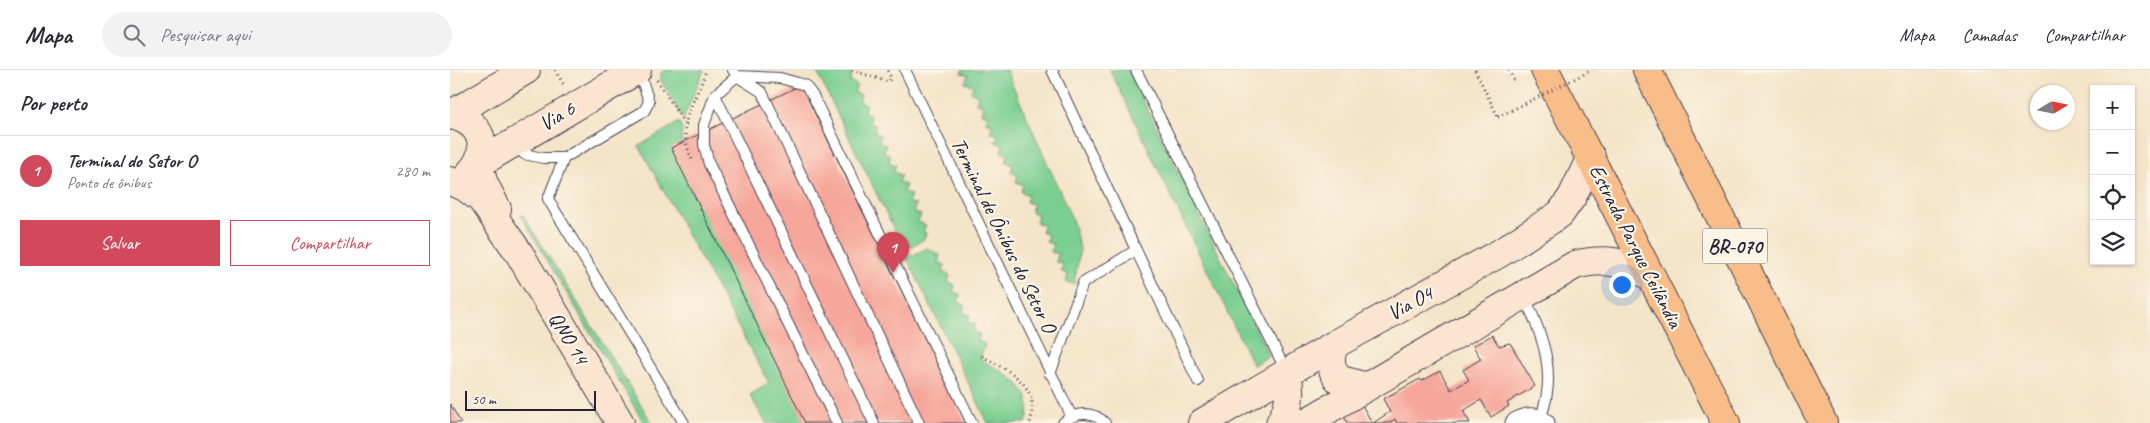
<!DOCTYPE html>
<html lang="pt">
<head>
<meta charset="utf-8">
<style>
  :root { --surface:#fff; --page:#f2f2f3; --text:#2b2b33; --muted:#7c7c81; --line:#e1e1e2; --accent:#d1495b }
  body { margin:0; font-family:Caveat,sans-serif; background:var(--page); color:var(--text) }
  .controls { position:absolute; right:15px; top:15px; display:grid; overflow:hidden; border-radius:0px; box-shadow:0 1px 4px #0004 }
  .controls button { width:45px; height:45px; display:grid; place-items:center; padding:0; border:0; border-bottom:1px solid var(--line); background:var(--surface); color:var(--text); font:25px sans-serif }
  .compass { position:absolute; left:1580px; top:15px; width:45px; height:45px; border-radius:50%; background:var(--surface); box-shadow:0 1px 4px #0004; rotate:80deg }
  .scale { position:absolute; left:15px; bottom:12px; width:131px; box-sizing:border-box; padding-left:5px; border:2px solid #22223b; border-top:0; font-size:14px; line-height:18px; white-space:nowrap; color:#22223b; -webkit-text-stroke:4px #fcf5e5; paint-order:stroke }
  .you { position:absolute; left:1171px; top:214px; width:18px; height:18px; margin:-12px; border:4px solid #fff; border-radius:50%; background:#1a73e8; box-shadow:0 0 0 8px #1a73e833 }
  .badge { display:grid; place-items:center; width:32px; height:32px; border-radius:50%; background:var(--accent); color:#fff; font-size:16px; font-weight:700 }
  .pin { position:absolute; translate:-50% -41px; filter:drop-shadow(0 1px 2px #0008) }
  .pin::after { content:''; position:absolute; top:26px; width:18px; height:15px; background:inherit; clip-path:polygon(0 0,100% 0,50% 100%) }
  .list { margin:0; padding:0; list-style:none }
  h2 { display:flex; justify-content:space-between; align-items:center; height:65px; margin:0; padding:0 20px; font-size:21px }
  h2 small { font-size:16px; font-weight:400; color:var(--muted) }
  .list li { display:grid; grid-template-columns:32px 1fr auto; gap:15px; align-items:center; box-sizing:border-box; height:70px; padding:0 20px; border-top:1px solid var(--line) }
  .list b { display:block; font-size:19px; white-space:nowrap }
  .list p { margin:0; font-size:16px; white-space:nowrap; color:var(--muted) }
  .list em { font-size:16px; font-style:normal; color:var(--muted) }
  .actions { display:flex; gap:10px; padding:15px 20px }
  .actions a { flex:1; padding:11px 0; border:1px solid var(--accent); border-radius:0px; text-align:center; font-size:18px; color:var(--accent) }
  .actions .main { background:var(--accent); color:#fff }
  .icon { flex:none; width:28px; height:28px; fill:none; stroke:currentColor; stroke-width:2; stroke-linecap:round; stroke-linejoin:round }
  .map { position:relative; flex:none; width:1700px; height:353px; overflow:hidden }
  header { display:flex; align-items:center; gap:30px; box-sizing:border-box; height:70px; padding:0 25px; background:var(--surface); border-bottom:1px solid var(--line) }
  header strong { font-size:24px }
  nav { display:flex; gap:28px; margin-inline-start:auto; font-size:18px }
  .search { width:350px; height:45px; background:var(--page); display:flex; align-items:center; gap:12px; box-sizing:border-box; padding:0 18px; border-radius:28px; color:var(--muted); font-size:19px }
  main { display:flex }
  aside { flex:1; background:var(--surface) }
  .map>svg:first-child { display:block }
  .green { fill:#7ccf92; stroke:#4f7866 }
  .building { fill:#f6a69a }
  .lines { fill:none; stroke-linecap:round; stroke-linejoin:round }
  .service-casing { stroke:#423f50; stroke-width:12 }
  .minor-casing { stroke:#423f50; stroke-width:21 }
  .secondary-casing { stroke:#423f50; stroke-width:30 }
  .motorway-casing { stroke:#423f50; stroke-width:30 }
  .path { stroke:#423f50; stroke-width:3; stroke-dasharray:1 4; stroke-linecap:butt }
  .service { stroke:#fff; stroke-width:10 }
  .minor { stroke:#fff; stroke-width:19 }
  .secondary { stroke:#fce5d0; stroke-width:28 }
  .motorway { stroke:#f8bd89; stroke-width:28 }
  .path-bridge { stroke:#423f50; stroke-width:3; stroke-dasharray:1 4; stroke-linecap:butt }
  .labels { text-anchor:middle; stroke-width:4.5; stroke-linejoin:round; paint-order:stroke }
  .shield { fill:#fcf5e5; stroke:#63616e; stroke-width:1 }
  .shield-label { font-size:20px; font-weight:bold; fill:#22223b }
  .street-label { font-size:21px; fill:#22223b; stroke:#fcf5e5 }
</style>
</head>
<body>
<header>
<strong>Mapa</strong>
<div class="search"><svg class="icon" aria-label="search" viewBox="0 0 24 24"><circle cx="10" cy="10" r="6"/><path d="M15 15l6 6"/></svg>Pesquisar aqui</div>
<nav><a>Mapa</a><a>Camadas</a><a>Compartilhar</a></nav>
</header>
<main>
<aside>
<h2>Por perto<small></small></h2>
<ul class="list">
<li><span class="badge">1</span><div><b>Terminal do Setor O</b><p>Ponto de ônibus</p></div><em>280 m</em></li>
</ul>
<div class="actions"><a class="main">Salvar</a><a>Compartilhar</a></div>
</aside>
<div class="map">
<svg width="1700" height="353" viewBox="0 0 1700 353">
  <rect width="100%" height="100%" fill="#fcf5e5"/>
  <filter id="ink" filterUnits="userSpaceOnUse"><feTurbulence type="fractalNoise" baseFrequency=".02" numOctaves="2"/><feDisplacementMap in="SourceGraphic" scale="10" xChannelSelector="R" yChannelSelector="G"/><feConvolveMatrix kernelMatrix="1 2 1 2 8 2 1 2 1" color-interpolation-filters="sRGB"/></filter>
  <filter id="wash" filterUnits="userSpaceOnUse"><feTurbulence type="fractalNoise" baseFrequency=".0096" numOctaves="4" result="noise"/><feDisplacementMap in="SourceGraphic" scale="20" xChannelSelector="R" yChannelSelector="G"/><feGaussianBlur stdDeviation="1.12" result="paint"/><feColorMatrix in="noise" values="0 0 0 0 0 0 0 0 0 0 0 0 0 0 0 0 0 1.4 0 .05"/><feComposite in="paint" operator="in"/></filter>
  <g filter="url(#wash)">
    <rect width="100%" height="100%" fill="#f4e4c8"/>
    <path class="green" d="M215 0H254L233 49 211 10V3Z
      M366 0H389L402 5 400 12 407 15 404 22 411 25 409 32 416 35 414 42 421 45 419 52 426 55 424 62 431 65 429 72 436 75 434 82 441 85 439 92 446 95 443 102 451 105 448 112 456 115 453 122 461 125 458 133 466 135 463 142 471 145 468 152 476 155 473 161 476 163 473 170 454 180Z
      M512 0H556L622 149 630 179 624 214 616 212 618 204 611 202 613 194 606 192 608 184 601 182 603 174 596 172 598 165 591 162 593 155 586 152 588 145 581 142 583 134 576 132 578 125 571 122 573 115 566 112 568 105 561 102 563 95 556 92 558 85 551 82 553 75 545 72 548 65 540 62 543 55 536 52 538 45 531 43 533 35 526 33 528 25 521 22 523 15 515 13 518 5 511 3Z
      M660 0H678L819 286 803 295Z
      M229 52 232 59 231 77 355 353H316L300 325 319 313 189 76Z
      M73 145 202 353H194L71 146Z
      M477 178 490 185 488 192 495 195 493 202 500 205 498 212 505 215 503 222 510 224 508 232 515 235 513 242 520 245 518 252 525 254 523 262 530 264 528 271 535 274 530 289C556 304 588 317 576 353H538L457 188Z"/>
    <g id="blocks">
      <path class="building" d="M351 15 516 353H355L221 78Z
        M1042 265 1049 276 1060 273 1085 316 1057 333 1059 336 1041 347 1031 330 1013 341 1020 353H947L945 349 939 353H923L940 342 933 329 970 309 972 311 990 301 1001 320 1019 310 1013 300 1031 289 1023 276Z
        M0 334 11 353H0Z
        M912 335 922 353H898L893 346Z"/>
    </g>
  </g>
  <g filter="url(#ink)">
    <use href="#blocks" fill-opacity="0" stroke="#423f50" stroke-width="1"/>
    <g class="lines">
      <g class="service-casing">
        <path id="service" d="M283 0 287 6 265 25 254 55V75L259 94 387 353
          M455 0 621 345
          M602 0 686 180
          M686 0 836 301
          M287 6 330 8 355 15 363 26 522 353
          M288 7 312 22 469 353
          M265 25 424 353
          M66 73 74 84 93 88H114L194 41 199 32 189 1
          M114 88 98 129 234 353
          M1074 226C1093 266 1108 305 1090 349
          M600 304 633 213 686 180 748 311
          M613 353C625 341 643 341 655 353"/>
      </g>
      <g class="minor-casing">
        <path id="minor" d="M1065 353C1075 347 1086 345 1095 353"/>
      </g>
      <g class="secondary-casing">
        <path id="secondary" d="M0 45C32 51 42 79 20 103
          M0 45 76 0
          M0 111 15 117 31 129 69 183 170 353
          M47 139 34 114 28 94 187 0
          M884 275C879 289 880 297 888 309L917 317
          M752 353 884 275 1050 183 1110 144 1122 127 1141 87
          M830 353C840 336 841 323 837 303
          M855 353 1125 195C1157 187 1174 192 1202 207"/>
      </g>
      <g class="motorway-casing">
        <path id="motorway" d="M1095 0 1276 353
          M1197 0 1373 353"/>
      </g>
      <path class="path" d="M105 0 115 17
        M402 0 438 12 441 8 437 0
        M1025 0 1048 47
        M1059 0 1064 11
        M207 10 234 53
        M242 89C224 51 246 34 256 0
        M532 286C560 302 591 314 580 353"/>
      <use href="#service" class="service"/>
      <use href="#minor" class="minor"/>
      <use href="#secondary" class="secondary"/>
      <use href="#motorway" class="motorway"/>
      <path class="path-bridge" d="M1048 47 1142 0"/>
    </g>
  </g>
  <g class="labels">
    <rect class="shield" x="1252.5" y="158.5" width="65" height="35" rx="4"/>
    <g class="shield-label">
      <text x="1285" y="183">BR-070</text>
    </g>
    <g class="street-label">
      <text transform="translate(107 46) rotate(-31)" y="7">Via 6</text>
      <text transform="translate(554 165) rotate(64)" y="7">Terminal de Ônibus do Setor O</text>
      <text transform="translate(1186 176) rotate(63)" y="7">Estrada Parque Ceilândia</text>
      <text transform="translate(960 233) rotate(-29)" y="7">Via O4</text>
      <text transform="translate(119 268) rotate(59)" y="7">QNO 14</text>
    </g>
  </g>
</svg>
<div class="controls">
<button>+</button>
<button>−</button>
<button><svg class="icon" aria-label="locate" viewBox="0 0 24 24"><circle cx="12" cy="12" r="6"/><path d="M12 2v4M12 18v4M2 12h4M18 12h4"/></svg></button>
<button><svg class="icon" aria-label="layers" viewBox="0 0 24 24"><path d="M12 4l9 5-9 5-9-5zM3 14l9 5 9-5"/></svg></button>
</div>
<svg class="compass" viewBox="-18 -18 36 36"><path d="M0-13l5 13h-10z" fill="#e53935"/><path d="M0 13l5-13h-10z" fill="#7c7c81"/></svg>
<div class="scale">50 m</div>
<div class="you"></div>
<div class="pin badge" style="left:443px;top:203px">1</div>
</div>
</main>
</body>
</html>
